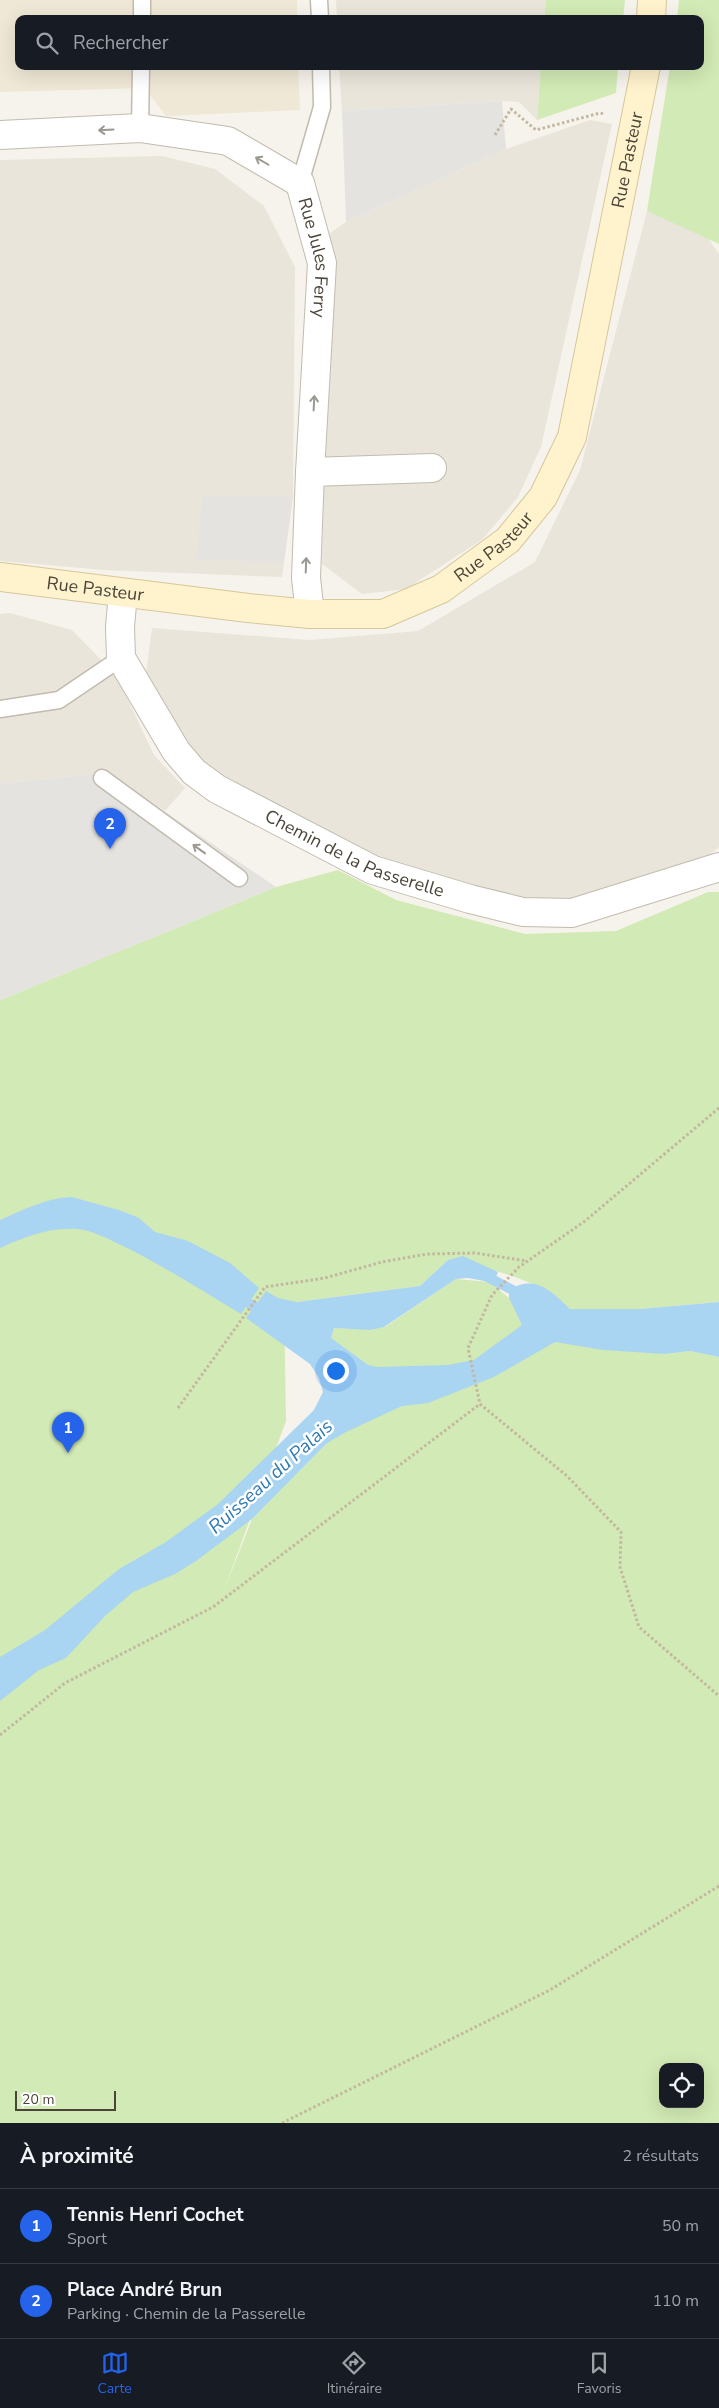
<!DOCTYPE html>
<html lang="fr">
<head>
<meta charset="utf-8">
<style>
  :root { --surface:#171b24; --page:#242831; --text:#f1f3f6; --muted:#9ea1a6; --line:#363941; --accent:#2563eb }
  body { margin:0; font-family:"Nunito Sans",sans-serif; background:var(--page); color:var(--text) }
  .controls { position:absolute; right:15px; bottom:15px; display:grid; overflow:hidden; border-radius:10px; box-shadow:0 5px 20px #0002 }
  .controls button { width:45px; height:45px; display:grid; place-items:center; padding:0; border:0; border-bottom:1px solid var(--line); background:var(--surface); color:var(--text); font:25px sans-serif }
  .scale { position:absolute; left:15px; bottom:12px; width:101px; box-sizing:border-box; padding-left:5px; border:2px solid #4b4439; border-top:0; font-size:14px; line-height:18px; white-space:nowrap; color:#4b4439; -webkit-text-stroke:4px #fff; paint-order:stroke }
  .you { position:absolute; left:335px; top:1370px; width:18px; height:18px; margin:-12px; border:4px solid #fff; border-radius:50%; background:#1a73e8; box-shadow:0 0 0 8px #1a73e833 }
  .badge { display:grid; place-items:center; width:32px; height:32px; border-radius:50%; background:var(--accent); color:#fff; font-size:16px; font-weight:700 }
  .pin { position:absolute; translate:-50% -41px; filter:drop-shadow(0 1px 2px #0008) }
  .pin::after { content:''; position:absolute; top:26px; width:18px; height:15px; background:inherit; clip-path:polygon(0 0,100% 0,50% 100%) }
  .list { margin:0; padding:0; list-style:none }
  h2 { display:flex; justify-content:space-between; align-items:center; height:65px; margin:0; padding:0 20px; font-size:21px }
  h2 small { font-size:16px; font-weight:400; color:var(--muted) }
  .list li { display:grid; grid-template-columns:32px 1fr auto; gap:15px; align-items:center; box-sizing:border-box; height:75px; padding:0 20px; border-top:1px solid var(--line) }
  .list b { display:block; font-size:19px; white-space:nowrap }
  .list p { margin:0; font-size:16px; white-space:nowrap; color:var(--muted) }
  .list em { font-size:16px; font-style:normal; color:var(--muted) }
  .icon { flex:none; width:28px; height:28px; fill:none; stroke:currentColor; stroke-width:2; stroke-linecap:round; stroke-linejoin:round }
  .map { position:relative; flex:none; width:719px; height:2123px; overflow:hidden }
  .search { position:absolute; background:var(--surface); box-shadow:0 5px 20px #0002; left:15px; right:15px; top:15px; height:55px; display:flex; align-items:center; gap:12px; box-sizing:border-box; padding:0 18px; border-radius:10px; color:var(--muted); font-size:19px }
  .sheet { height:215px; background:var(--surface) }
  nav { display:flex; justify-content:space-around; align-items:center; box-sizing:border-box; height:70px; border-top:1px solid var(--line); background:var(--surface); font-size:14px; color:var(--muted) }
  nav a { display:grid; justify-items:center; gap:2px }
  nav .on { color:var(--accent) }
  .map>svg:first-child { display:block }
  .residential { fill:#eae5da }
  .education { fill:#efe8d6 }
  .green { fill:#d2eab5; fill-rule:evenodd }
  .parking { fill:#e5e3e0 }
  .water { fill:#a9d4f2 }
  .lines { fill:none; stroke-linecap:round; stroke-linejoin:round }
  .stream { stroke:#a9d4f2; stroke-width:10 }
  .service-casing { stroke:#c2bbae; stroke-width:19 }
  .minor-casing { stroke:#c2bbae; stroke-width:30 }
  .secondary-casing { stroke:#d6c79b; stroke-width:30 }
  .path { stroke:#c4b79f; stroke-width:3; stroke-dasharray:2.5 2.5; stroke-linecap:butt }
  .service { stroke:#fff; stroke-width:16 }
  .minor { stroke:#fff; stroke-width:28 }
  .secondary { stroke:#fff3cd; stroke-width:28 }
  .oneway { stroke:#9c9892 }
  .labels { text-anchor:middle; stroke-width:5; stroke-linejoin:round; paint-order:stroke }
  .street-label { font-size:18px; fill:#4b4439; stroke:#fff }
  .water-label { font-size:19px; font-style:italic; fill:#2e7ab2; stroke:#fff }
</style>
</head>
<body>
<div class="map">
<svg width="719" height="2123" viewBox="0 0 719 2123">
  <rect width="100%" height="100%" fill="#f6f3ec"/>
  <path class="residential" d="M336 0H546L544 19H337Z
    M339 66H541L537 120 519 102 502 101 342 111Z
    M590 120 612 124 541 447 518 497 483 539 406 589 362 594 322 564 330 233 346 222 506 149Z
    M162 156 215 169 264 206 295 267 293 496 282 577 104 570 0 561V160Z
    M647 211 708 238 719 254V847L706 858 576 905 513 900 439 882 348 846 227 785 190 757 146 673 152 628 310 640 418 631 535 562 580 470Z
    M10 613 72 630 116 675 154 755 185 788 165 811 106 772 0 784V614Z"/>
  <path class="education" d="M0 0H297V19H19V66H298L300 110 166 116 150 95 149 88 0 92Z"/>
  <path class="green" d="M546 0H625L623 19H544Z
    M679 0H719V244L647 211 670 66H700V19H677Z
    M541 66H618L616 93 537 120Z
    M338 870 396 900 525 934 616 931 708 892H719V1302L640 1309H570C536 1277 492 1270 448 1260L420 1286 297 1302 284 1300 286 1421 223 1593 252 1519 327 1443 331 1338 334 1328 362 1329 385 1327 456 1279 490 1282 509 1298 665 1354 690 1351 719 1357V2123H0V1000L276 887ZM663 2067H700V2104H663Z"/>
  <path class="parking" d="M502 101 506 149 346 222 342 111Z
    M203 496H293L284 562 196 560Z
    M106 772 276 887 0 1000V784Z"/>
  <path class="water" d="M72 1197 122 1211 139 1218 155 1232 188 1241 230 1263 259 1288 241 1314C201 1290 162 1265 121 1245 108 1239 92 1230 77 1229 49 1227 25 1237 0 1248V1220C23 1210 46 1198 72 1197Z
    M463 1256 498 1272 495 1279 490 1282 468 1278 456 1279 384 1327 370 1330 334 1328 331 1338 368 1365 377 1367 448 1365 474 1360 522 1325 509 1298V1290C535 1274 551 1291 570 1309H640L719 1302V1357L690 1351 665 1354 603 1350 555 1342 494 1377 428 1403 402 1406 346 1432 327 1443 252 1519 196 1561 175 1574 133 1592 105 1616 66 1658 39 1670 0 1701V1657L45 1630 119 1569 166 1542 218 1504 314 1410 323 1392 319 1378 310 1364 246 1318 266 1291 278 1298 297 1302 420 1286 448 1260Z"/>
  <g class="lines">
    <path class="stream" d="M482 1274 522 1295
      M237 1296 265 1313"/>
    <g class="service-casing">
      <path id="service" d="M319 0 320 19
        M142 19V0
        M140 128 141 66
        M300 183 322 107 321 66
        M0 709 59 700 121 658
        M102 778 239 878"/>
    </g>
    <g class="minor-casing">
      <g id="minor">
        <path id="s1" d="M0 135 140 128 228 141 300 183 322 263 310 472 306 578 310 614"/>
        <path d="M310 472 432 468"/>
        <path id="s2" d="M123 593 120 627 121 658 176 751 194 772 217 789 373 870 470 899 523 912 572 913 719 867"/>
      </g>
    </g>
    <g class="secondary-casing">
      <g id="secondary">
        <path d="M651 19 652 0"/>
        <path id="s3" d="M0 577 248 608 310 614H383L441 589 508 540 543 497 572 437 646 66"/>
      </g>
    </g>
    <path class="path" d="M495 135 511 109 536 130 600 113 605 114
      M719 1108 585 1221 519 1267 492 1295 468 1348 480 1404 567 1476 621 1532 620 1567 639 1627 719 1696
      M178 1408 265 1287 325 1278 382 1262 427 1254 475 1253 527 1261
      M0 1735 65 1683 213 1607 480 1404
      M282 2123 550 1990 719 1886"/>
    <use href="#service" class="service"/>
    <use href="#minor" class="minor"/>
    <use href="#secondary" class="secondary"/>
  </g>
  <defs><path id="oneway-shaft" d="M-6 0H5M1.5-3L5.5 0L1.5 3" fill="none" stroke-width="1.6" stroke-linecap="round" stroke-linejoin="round" transform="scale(1.25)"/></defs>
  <g class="oneway">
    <use href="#oneway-shaft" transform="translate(106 130) rotate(177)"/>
    <use href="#oneway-shaft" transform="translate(262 161) rotate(-150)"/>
    <use href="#oneway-shaft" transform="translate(314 403) rotate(-87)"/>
    <use href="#oneway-shaft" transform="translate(306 565) rotate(-88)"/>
    <use href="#oneway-shaft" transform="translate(199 849) rotate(-144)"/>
  </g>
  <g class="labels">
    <g class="street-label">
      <text dy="6" stroke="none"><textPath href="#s3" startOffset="936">Rue Pasteur</textPath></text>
      <text dy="6" stroke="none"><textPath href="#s1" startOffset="389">Rue Jules Ferry</textPath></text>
      <text dy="6" stroke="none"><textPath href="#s3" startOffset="516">Rue Pasteur</textPath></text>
      <text dy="6" stroke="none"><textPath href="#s3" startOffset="96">Rue Pasteur</textPath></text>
      <text dy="6" stroke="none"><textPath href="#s2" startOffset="382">Chemin de la Passerelle</textPath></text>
    </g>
    <g class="water-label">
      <text transform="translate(270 1476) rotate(-42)" y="7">Ruisseau du Palais</text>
    </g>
  </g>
</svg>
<div class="controls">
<button><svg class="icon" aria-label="locate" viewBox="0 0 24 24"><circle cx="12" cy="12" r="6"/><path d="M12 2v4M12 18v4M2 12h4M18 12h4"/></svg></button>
</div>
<div class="scale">20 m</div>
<div class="you"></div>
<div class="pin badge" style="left:68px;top:1453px">1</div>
<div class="pin badge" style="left:110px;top:849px">2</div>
<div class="search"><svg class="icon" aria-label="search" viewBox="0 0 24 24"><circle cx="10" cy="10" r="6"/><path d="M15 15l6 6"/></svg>Rechercher</div>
</div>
<section class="sheet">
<h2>À proximité<small>2 résultats</small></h2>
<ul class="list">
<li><span class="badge">1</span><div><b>Tennis Henri Cochet</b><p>Sport</p></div><em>50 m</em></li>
<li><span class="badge">2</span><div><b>Place André Brun</b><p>Parking · Chemin de la Passerelle</p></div><em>110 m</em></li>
</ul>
</section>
<nav>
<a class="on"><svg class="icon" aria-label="map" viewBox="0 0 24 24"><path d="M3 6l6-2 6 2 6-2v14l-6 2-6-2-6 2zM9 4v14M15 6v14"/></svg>Carte</a>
<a><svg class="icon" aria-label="directions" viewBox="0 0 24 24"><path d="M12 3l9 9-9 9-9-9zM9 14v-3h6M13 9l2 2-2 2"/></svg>Itinéraire</a>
<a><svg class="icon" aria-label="saved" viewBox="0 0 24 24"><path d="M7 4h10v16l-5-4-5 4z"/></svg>Favoris</a>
</nav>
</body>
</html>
